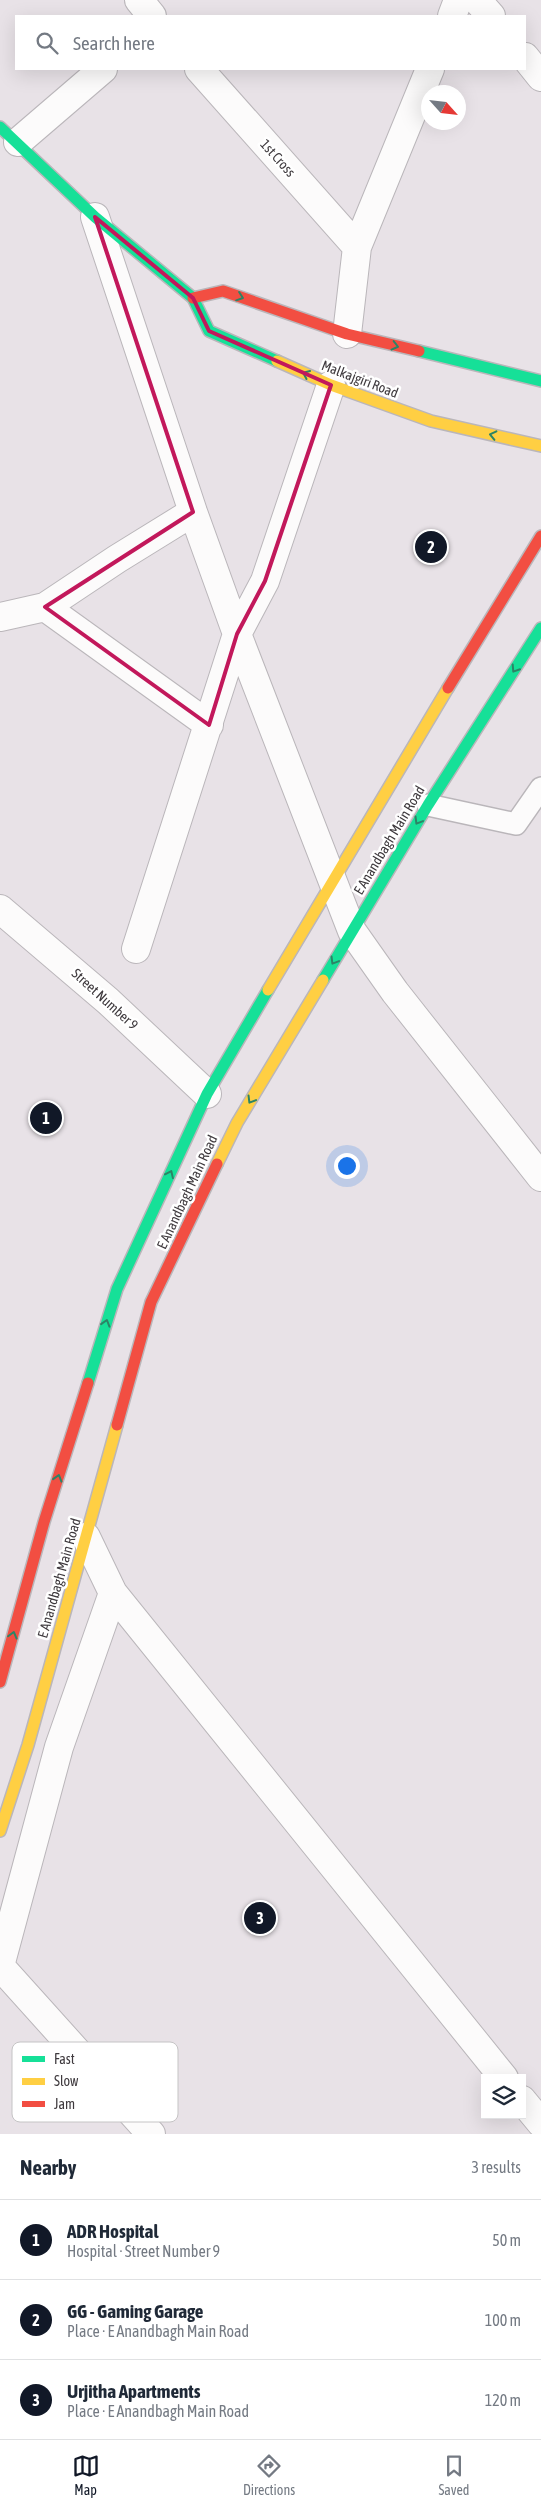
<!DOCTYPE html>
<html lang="en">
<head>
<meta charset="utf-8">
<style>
  :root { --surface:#fff; --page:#f6f6f7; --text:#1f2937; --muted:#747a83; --line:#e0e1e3; --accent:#111827 }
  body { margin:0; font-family:"Asap Condensed",sans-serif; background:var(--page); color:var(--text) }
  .controls { position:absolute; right:15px; bottom:15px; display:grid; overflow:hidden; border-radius:0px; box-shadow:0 5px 20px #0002 }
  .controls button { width:45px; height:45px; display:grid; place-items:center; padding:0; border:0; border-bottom:1px solid var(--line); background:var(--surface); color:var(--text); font:25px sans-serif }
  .compass { position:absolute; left:421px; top:85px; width:45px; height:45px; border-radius:50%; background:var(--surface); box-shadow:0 5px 20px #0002; rotate:117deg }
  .you { position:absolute; left:346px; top:1165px; width:18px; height:18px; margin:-12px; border:4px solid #fff; border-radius:50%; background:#1a73e8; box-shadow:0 0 0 8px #1a73e833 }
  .badge { display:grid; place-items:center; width:32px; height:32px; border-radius:50%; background:var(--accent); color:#fff; font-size:16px; font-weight:700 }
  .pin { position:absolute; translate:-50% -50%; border:2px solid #fff; box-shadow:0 1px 5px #0006 }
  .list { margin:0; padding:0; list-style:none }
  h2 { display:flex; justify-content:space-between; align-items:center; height:65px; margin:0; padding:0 20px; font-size:21px }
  h2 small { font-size:16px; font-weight:400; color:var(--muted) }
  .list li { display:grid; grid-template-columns:32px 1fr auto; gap:15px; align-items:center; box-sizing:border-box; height:80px; padding:0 20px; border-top:1px solid var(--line) }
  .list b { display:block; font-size:19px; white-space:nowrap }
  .list p { margin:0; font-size:16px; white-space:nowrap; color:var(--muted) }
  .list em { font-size:16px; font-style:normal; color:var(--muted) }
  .icon { flex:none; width:28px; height:28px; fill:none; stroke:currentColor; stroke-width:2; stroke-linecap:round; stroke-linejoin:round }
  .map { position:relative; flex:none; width:541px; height:2134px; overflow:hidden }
  .search { position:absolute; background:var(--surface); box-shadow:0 5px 20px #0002; left:15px; right:15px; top:15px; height:55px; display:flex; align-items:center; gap:12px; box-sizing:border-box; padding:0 18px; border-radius:0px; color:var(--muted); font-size:19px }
  .sheet { height:305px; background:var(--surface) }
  nav { display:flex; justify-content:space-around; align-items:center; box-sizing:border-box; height:70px; border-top:1px solid var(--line); background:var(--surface); font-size:14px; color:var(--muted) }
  nav a { display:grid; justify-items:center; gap:2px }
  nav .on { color:var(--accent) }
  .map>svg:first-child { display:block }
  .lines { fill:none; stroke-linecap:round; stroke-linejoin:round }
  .lane-casing { stroke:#bab6ba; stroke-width:24 }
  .street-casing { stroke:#bab6ba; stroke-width:30 }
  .fast-casing { stroke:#bab6ba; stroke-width:14 }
  .slow-casing { stroke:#bab6ba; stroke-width:14 }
  .jam-casing { stroke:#bab6ba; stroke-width:14 }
  .lane { stroke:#fcfbfb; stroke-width:21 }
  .street { stroke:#fcfbfb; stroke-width:28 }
  .fast { stroke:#16e098; stroke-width:11 }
  .slow { stroke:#ffcf43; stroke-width:11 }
  .jam { stroke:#f24e42; stroke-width:11 }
  .oneway { stroke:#2c8466 }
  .marked { fill:none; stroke:#c2185b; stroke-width:4; stroke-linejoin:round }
  .labels { text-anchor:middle; stroke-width:5; stroke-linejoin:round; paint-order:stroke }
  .street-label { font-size:14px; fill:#3e393d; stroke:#fff }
  .key { fill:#fff; stroke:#c5c4c5; stroke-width:1 }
  .key-label { font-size:14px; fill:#3e393d }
</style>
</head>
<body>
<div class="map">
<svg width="541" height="2134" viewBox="0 0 541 2134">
  <rect width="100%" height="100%" fill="#e8e2e7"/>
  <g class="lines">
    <g class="lane-casing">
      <path id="lane" d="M428 805 516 824 541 788"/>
    </g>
    <g class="street-casing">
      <path id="street" d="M139 0 152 16
        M477 0 491 16
        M452 16 458 0
        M525 57 541 77
        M199 69 357 247
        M18 142 103 69
        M95 217 193 512 237 634 352 931 395 992 541 1177
        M347 334 357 247 430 69
        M45 607 209 725
        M0 617 45 607 117 559 193 512
        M0 909 108 1001 207 1094
        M136 949 237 634 265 581 331 385
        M86 1537 113 1593 504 2078
        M0 1966 59 1747 113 1593
        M0 1966 151 2134
        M522 2100 541 2123"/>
    </g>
    <g class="fast-casing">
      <path id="fast" d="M0 127 95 217 193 298 209 331 277 361
        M419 351 541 381
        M323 980 428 805 541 628
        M88 1383 117 1289 207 1094 268 990"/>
    </g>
    <g class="slow-casing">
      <path id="slow" d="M277 361 331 385 431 421 541 446
        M268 990 448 688
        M217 1164 237 1123 323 980
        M0 1831 28 1745 117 1425"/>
    </g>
    <g class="jam-casing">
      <path id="jam" d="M193 298 223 291 347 334 419 351
        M448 688 541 536
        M117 1425 151 1302 217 1164
        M0 1682 44 1522 88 1383"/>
    </g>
    <use href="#lane" class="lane"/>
    <use href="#street" class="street"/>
    <use href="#fast" class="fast"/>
    <use href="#slow" class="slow"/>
    <use href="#jam" class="jam"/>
  </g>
  <defs><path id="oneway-chevron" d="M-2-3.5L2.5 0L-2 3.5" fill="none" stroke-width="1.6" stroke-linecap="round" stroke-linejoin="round" transform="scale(1.25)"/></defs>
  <g class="oneway">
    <use href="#oneway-chevron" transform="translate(240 297) rotate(19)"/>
    <use href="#oneway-chevron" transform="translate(395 346) rotate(14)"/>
    <use href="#oneway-chevron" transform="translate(306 374) rotate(-156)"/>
    <use href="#oneway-chevron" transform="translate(493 435) rotate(-167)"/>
    <use href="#oneway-chevron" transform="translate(515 669) rotate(123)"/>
    <use href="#oneway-chevron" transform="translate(418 821) rotate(121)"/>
    <use href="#oneway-chevron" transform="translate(334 961) rotate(121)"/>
    <use href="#oneway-chevron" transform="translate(251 1100) rotate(121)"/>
    <use href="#oneway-chevron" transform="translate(170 1174) rotate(-65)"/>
    <use href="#oneway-chevron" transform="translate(106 1323) rotate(-73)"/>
    <use href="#oneway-chevron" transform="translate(58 1478) rotate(-73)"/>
    <use href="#oneway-chevron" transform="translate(13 1635) rotate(-75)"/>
  </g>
  <path class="marked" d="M95 217 193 298 209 331 331 385 265 581 237 634 209 725 45 607 193 512Z"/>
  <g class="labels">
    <g class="street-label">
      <text transform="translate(278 158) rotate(48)" y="5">1st Cross</text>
      <text transform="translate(360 379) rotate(21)" y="5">Malkajgiri Road</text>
      <text transform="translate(389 840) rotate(-59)" y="5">E Anandbagh Main Road</text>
      <text transform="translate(105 999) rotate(42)" y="5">Street Number 9</text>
      <text transform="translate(187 1192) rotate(-65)" y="5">E Anandbagh Main Road</text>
      <text transform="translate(59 1578) rotate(-74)" y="5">E Anandbagh Main Road</text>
    </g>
  </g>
  <rect x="12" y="2042" width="166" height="80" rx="8" class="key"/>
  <rect x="22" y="2056" width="23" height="6" fill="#16e098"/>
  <rect x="22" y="2078" width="23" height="7" fill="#ffcf43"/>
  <rect x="22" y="2101" width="23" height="6" fill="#f24e42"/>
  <g class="key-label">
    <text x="54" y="2064">Fast</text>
    <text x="54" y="2086">Slow</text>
    <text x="54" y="2109">Jam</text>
  </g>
</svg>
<div class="controls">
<button><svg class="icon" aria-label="layers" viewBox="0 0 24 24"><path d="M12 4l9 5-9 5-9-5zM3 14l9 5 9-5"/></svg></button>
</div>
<svg class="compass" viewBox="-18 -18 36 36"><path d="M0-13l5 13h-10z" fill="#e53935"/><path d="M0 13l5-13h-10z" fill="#747a83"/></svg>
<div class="you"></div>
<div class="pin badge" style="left:46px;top:1118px">1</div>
<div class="pin badge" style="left:431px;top:547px">2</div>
<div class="pin badge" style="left:260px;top:1918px">3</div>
<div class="search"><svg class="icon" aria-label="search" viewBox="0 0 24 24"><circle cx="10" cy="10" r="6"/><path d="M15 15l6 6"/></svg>Search here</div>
</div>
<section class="sheet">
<h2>Nearby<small>3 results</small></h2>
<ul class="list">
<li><span class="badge">1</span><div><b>ADR Hospital</b><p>Hospital · Street Number 9</p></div><em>50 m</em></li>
<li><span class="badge">2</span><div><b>GG - Gaming Garage</b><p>Place · E Anandbagh Main Road</p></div><em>100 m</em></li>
<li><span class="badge">3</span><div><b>Urjitha Apartments</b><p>Place · E Anandbagh Main Road</p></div><em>120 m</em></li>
</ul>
</section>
<nav>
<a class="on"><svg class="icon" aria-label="map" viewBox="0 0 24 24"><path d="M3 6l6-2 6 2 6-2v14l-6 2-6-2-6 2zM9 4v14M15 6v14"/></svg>Map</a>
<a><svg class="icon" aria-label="directions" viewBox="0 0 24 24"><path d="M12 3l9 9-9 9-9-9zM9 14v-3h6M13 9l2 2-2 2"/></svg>Directions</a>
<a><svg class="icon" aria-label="saved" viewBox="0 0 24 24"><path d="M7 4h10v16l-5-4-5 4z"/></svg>Saved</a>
</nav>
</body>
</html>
